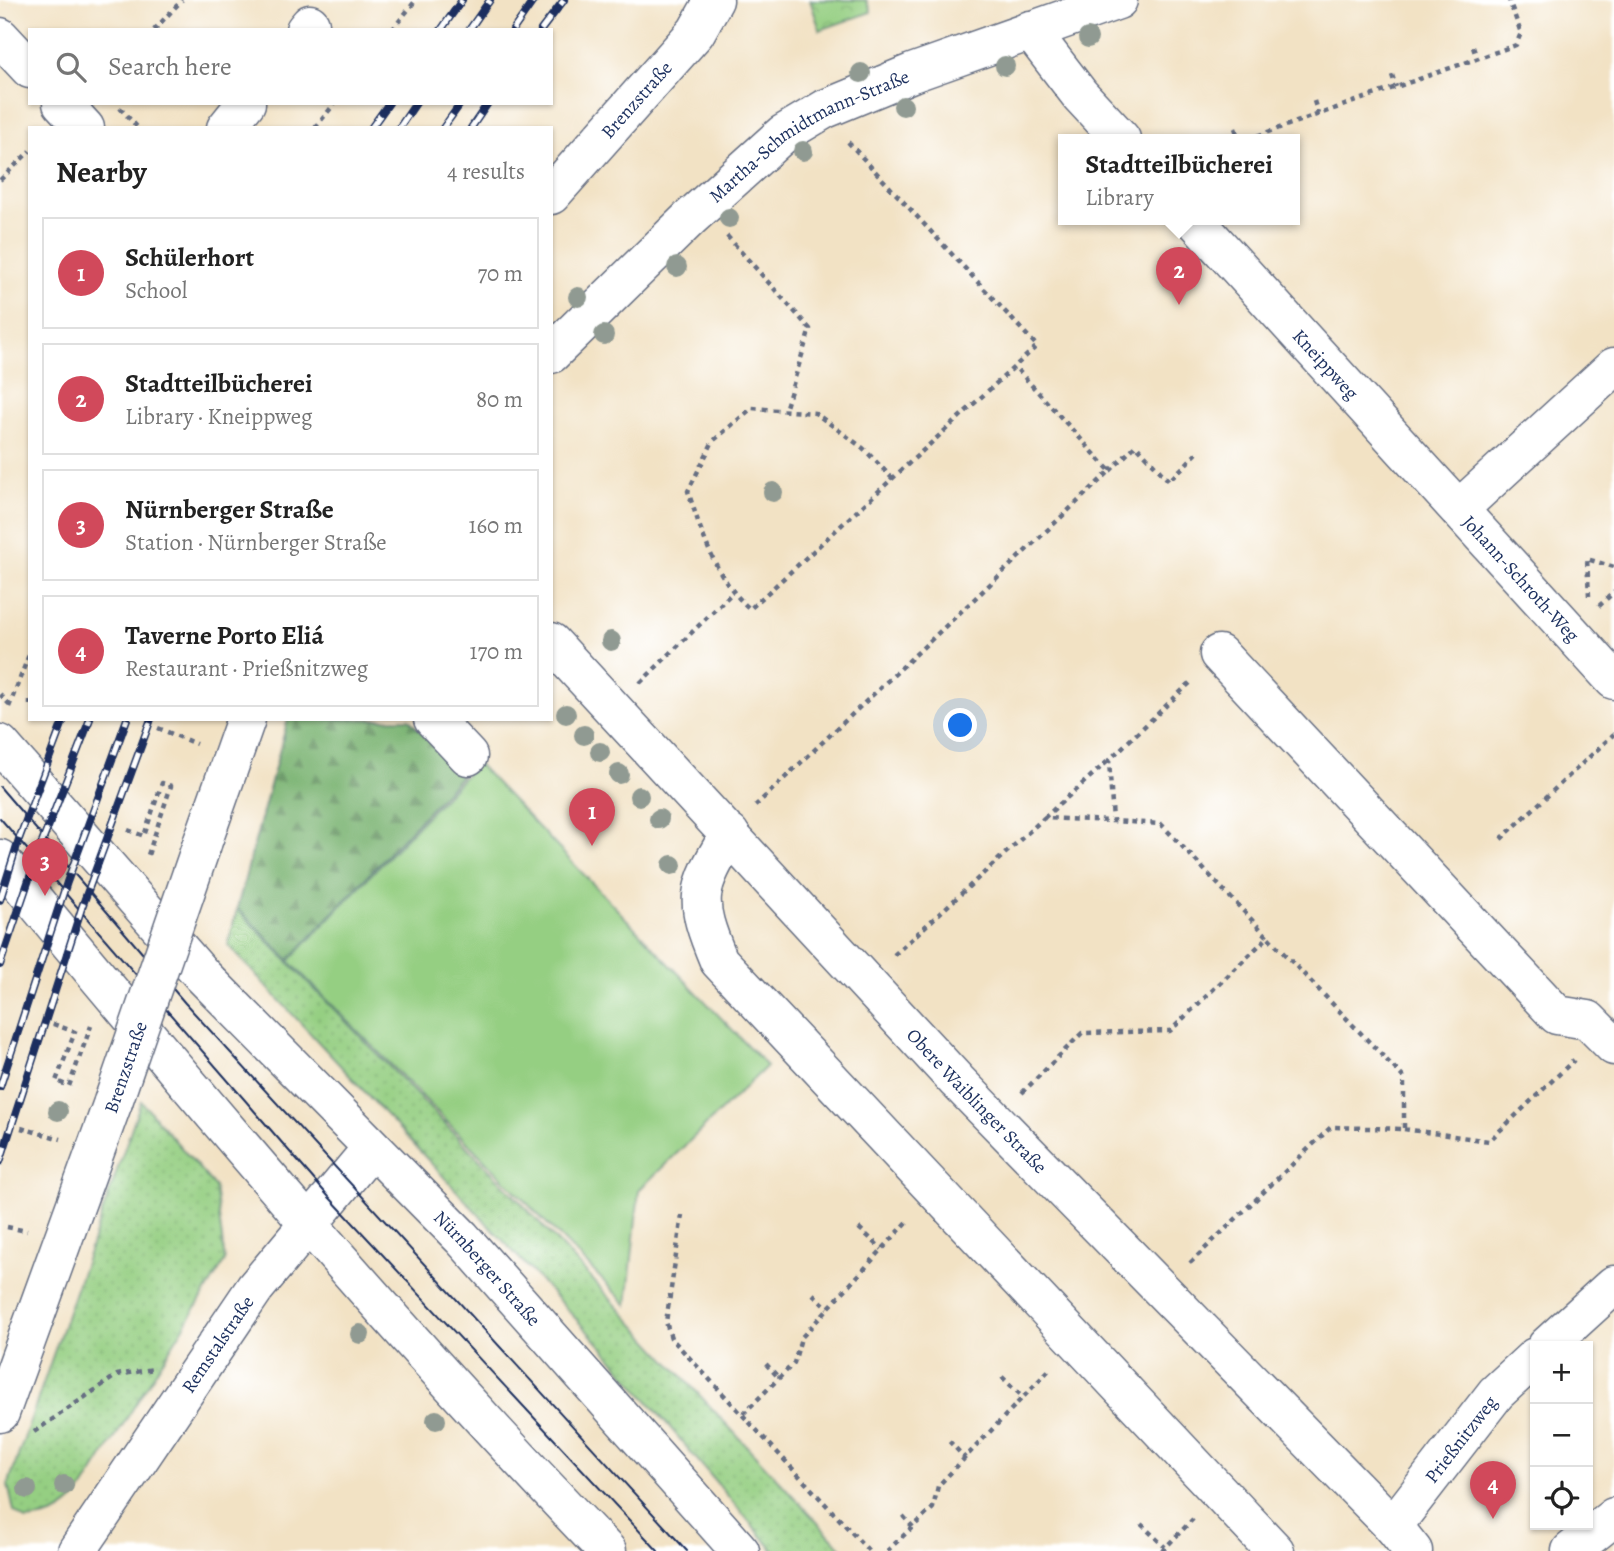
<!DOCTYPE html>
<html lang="en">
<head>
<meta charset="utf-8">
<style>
  :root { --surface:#fff; --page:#f6f6f6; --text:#222; --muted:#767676; --line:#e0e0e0; --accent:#d1495b }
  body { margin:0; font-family:Alegreya,serif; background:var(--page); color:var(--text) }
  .controls { position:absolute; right:21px; bottom:21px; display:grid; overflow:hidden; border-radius:0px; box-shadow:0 2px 5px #0004 }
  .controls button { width:63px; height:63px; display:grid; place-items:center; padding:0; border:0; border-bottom:2px solid var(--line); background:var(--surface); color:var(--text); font:35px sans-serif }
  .you { position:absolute; left:961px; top:726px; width:24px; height:24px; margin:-18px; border:5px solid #fff; border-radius:50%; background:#1a73e8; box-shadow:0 0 0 10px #1a73e833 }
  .badge { display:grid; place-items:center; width:46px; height:46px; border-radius:50%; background:var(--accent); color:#fff; font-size:23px; font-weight:700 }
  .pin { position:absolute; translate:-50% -58px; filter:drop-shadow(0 2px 4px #0008) }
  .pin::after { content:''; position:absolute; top:37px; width:24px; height:21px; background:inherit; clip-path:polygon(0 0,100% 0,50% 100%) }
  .popup { position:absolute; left:1058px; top:134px; width:242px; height:91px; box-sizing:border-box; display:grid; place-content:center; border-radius:0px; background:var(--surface); filter:drop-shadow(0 2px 5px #0005); font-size:23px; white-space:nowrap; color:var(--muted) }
  .popup b { font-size:26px; color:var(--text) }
  .popup::after { content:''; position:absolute; left:50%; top:100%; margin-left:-14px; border:14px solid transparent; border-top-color:var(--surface) }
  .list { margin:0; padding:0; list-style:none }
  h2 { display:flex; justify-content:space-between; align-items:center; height:91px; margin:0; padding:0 28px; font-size:30px }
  h2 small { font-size:23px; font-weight:400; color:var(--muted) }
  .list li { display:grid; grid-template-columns:46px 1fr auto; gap:21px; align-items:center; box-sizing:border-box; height:112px; margin:0 14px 14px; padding:0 14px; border:2px solid var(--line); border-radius:0px }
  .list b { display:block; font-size:26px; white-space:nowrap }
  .list p { margin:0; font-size:23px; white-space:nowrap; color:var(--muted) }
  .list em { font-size:23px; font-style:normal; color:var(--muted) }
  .icon { flex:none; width:38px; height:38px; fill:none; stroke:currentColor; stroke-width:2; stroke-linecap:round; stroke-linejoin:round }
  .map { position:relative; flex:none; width:1614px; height:1551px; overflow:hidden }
  .search { position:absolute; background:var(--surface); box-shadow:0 2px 5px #0004; left:28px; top:28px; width:525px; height:77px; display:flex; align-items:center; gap:18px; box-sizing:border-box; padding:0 24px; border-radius:0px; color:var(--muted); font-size:26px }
  .panel { position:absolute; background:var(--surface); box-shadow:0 2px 5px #0004; left:28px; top:126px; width:525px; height:595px; border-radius:0px }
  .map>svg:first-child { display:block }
  .grass { fill:url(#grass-dots); stroke:#587f70; stroke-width:2 }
  .forest { fill:url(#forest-firs); stroke:#4a7067; stroke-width:2 }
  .park { fill:url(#park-crowns); stroke:#587f70; stroke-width:2 }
  .garden { fill:#95cf82; stroke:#587f70; stroke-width:2 }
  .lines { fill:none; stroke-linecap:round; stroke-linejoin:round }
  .minor-casing { stroke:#666e82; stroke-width:41 }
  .major-casing { stroke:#666e82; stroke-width:41 }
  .path { stroke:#666e82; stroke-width:4.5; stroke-dasharray:5 5; stroke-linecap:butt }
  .minor { stroke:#fff; stroke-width:38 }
  .major { stroke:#fff; stroke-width:38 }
  .tram { stroke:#1b2f5e; stroke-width:2 }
  .rail-casing { stroke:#1b2f5e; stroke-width:8 }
  .rail { stroke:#fff; stroke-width:5; stroke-dasharray:16; stroke-linecap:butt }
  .minor-bridge-casing { stroke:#666e82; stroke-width:41; stroke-linecap:butt }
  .minor-bridge { stroke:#fff; stroke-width:38 }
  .tree { fill:#909a92 }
  .labels { text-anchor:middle; stroke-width:5; stroke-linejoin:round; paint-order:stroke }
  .street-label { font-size:19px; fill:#1b2f5e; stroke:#fff }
</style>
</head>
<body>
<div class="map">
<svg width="1614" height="1551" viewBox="0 0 1614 1551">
  <defs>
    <pattern id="grass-dots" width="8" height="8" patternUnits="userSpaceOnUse" patternTransform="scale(1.75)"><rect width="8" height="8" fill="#95cf82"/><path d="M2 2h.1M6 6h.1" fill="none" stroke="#80b273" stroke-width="1.8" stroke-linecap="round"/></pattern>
    <pattern id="forest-firs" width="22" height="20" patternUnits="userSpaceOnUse" patternTransform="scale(1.75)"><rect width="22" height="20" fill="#78b270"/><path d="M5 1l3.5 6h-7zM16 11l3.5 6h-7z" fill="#62915f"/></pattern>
    <pattern id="park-crowns" width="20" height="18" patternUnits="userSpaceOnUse" patternTransform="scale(1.75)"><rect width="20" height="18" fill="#95cf82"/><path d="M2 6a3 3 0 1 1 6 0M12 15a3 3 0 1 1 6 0" fill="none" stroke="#80b273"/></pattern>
  </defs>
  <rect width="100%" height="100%" fill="#fff"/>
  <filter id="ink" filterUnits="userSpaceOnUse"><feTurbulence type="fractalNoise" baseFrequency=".0143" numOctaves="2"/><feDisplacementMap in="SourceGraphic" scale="14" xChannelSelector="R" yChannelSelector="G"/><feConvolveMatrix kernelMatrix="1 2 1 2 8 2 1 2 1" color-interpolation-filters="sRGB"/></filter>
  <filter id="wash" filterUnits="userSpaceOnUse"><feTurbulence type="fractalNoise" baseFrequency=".00686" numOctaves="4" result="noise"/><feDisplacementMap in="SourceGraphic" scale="28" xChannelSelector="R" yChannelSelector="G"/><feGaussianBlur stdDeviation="1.57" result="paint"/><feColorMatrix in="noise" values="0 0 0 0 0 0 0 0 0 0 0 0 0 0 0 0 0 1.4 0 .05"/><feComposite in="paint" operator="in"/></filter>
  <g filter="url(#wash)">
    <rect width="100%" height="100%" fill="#f2e2c4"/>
    <path class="grass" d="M237 909 528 1210 844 1551H774L604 1349 228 945Z
      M141 1101 215 1187 225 1261 79 1495C63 1513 50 1518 26 1520L14 1511 8 1485Z"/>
    <path class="forest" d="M288 719H409L461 776 289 960 237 908Z"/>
    <path class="park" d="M810 0H866L871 12 820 30Z"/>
    <path class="garden" d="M477 763 767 1066 639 1190 627 1305 289 961Z"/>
  </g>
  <g filter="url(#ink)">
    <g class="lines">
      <g class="minor-casing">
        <g id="minor">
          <path d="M305 30 310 24"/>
          <path d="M1030 30 1080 95 1121 139"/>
          <path d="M0 37 30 69"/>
          <path d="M62 103 85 128"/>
          <path d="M226 128 246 103"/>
          <path id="s1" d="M551 195 696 32 714 0"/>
          <path id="s2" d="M1194 219 1614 680"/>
          <path id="s3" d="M551 354 690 218 783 134 825 109 912 73 1118 0"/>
          <path d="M1459 509 1614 367"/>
          <path id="s4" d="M551 642 957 1081 1393 1526 1413 1551"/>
          <path d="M1219 654 1557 1015 1588 1020 1614 1046"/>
          <path d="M433 719 468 756"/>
          <path d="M730 834C696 890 693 899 719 961L1275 1551"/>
          <path d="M202 844 246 719"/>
          <path d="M1547 1346 1614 1285"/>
          <path d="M0 1413 113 1102"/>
          <path id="s5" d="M1393 1526 1496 1393 1535 1357"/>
          <path id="s6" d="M77 1551 255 1288 372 1148"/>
          <path d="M1571 1551 1614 1517"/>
        </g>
      </g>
      <g class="major-casing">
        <g id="major">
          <path id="s7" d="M0 744 202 975 462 1238 740 1551"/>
          <path d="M0 859C195 1095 394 1330 607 1551"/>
        </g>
      </g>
      <path class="path" d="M154 30 182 0
        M392 30 416 0
        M1473 47 1477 59
        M1392 75 1396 87
        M1314 101 1318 114
        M120 108 138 128
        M315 128 335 103
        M1235 128 1239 139
        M1248 139 1516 45 1521 33 1509 0
        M848 142 1037 346 750 609C715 578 702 534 688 491L713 441 752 408 815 413 863 448 893 479
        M0 180 30 151
        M727 236 810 329 785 410
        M1110 471 1136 445 1169 481 1197 453
        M1589 596 1587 559 1614 567
        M1599 606 1614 592
        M640 683 732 593
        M0 694 10 705
        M30 700V707
        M9 707 30 652
        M158 728 196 744
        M755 806 1110 471 1015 367
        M1044 818 1108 761
        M128 830 144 836 162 783 171 786 148 855
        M1501 839 1614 734
        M894 955 1044 818 1113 821 1109 760 1191 682
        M53 1024 75 1032 56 1081 69 1086 91 1026
        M1022 1093 1082 1033 1170 1031 1268 937 1161 824 1113 821
        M21 1128 61 1139
        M1404 1129 1489 1141 1574 1060
        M682 1215 666 1322 671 1338 869 1551
        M7 1227 27 1231
        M859 1228 882 1249
        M1190 1263 1331 1127 1404 1129V1078L1268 937
        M813 1294 828 1308
        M766 1364 779 1378
        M1002 1377 1023 1397
        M743 1414 794 1363 801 1338 910 1219
        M34 1432 117 1375 154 1369
        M949 1441 965 1458
        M903 1516 913 1527
        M1141 1524 1165 1547
        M887 1551 933 1508 938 1486 1050 1369
        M1162 1551 1193 1519"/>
      <use href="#minor" class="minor"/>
      <use href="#major" class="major"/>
      <path class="tram" d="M0 787 185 1003 687 1551
        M0 818 329 1197 658 1551"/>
      <g class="rail-casing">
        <path id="rail" d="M441 30 462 0
          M469 30 490 0
          M513 30 534 0
          M541 30 564 0
          M371 128 389 103
          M399 128 416 103
          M443 128 461 103
          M471 128 488 103
          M0 900 19 839 64 719
          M0 965 38 853 90 719
          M0 1087 67 882 127 719
          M0 1162 82 907 151 719"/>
      </g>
      <use href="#rail" class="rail"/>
      <g class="minor-bridge-casing">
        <path id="minor-bridge" d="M113 1102 202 844"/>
      </g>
      <use href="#minor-bridge" class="minor-bridge"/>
    </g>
    <g class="tree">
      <circle cx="1088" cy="38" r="10"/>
      <circle cx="1005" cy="66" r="10"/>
      <circle cx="861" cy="73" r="10"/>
      <circle cx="903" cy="106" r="10"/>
      <circle cx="803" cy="151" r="10"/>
      <circle cx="729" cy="218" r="10"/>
      <circle cx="677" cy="267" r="10"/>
      <circle cx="578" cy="297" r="10"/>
      <circle cx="604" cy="335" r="10"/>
      <circle cx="773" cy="492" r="10"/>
      <circle cx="611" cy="641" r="10"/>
      <circle cx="566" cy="714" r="10"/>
      <circle cx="584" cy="735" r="10"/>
      <circle cx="600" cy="752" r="10"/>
      <circle cx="619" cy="774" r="10"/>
      <circle cx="639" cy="796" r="10"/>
      <circle cx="659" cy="819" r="10"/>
      <circle cx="672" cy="865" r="10"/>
      <circle cx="58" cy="1111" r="10"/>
      <circle cx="360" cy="1334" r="10"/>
      <circle cx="436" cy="1420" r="10"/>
      <circle cx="64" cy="1485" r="10"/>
      <circle cx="27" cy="1489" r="10"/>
    </g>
  </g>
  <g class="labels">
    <g class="street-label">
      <text dy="7" stroke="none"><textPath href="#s1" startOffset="128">Brenzstraße</textPath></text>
      <text dy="7" stroke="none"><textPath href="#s3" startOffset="341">Martha-Schmidtmann-Straße</textPath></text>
      <text dy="7" stroke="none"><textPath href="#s2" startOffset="196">Kneippweg</textPath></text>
      <text dy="7" stroke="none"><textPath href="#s2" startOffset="486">Johann-Schroth-Weg</textPath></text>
      <text transform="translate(125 1067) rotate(-71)" y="7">Brenzstraße</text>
      <text dy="7" stroke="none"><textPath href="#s4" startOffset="626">Obere Waiblinger Straße</textPath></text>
      <text dy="7" stroke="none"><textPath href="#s7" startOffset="716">Nürnberger Straße</textPath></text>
      <text dy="7" stroke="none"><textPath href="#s6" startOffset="250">Remstalstraße</textPath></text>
      <text dy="7" stroke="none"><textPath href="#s5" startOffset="110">Prießnitzweg</textPath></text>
    </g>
  </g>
</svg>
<div class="controls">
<button>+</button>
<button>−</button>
<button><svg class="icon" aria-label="locate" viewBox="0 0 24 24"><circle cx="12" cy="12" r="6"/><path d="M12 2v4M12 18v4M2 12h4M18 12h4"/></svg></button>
</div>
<div class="you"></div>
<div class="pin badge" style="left:592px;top:846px">1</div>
<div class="pin badge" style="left:1179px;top:305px">2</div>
<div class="popup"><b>Stadtteilbücherei</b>Library</div>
<div class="pin badge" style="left:45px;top:896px">3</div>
<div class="pin badge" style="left:1493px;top:1519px">4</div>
<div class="search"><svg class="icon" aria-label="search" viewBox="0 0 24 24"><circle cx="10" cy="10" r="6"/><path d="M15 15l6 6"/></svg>Search here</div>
<section class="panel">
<h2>Nearby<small>4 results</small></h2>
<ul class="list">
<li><span class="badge">1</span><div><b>Schülerhort</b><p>School</p></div><em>70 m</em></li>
<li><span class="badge">2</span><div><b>Stadtteilbücherei</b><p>Library · Kneippweg</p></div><em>80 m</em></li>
<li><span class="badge">3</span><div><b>Nürnberger Straße</b><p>Station · Nürnberger Straße</p></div><em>160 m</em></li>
<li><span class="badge">4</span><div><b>Taverne Porto Eliá</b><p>Restaurant · Prießnitzweg</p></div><em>170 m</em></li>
</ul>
</section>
</div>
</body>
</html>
